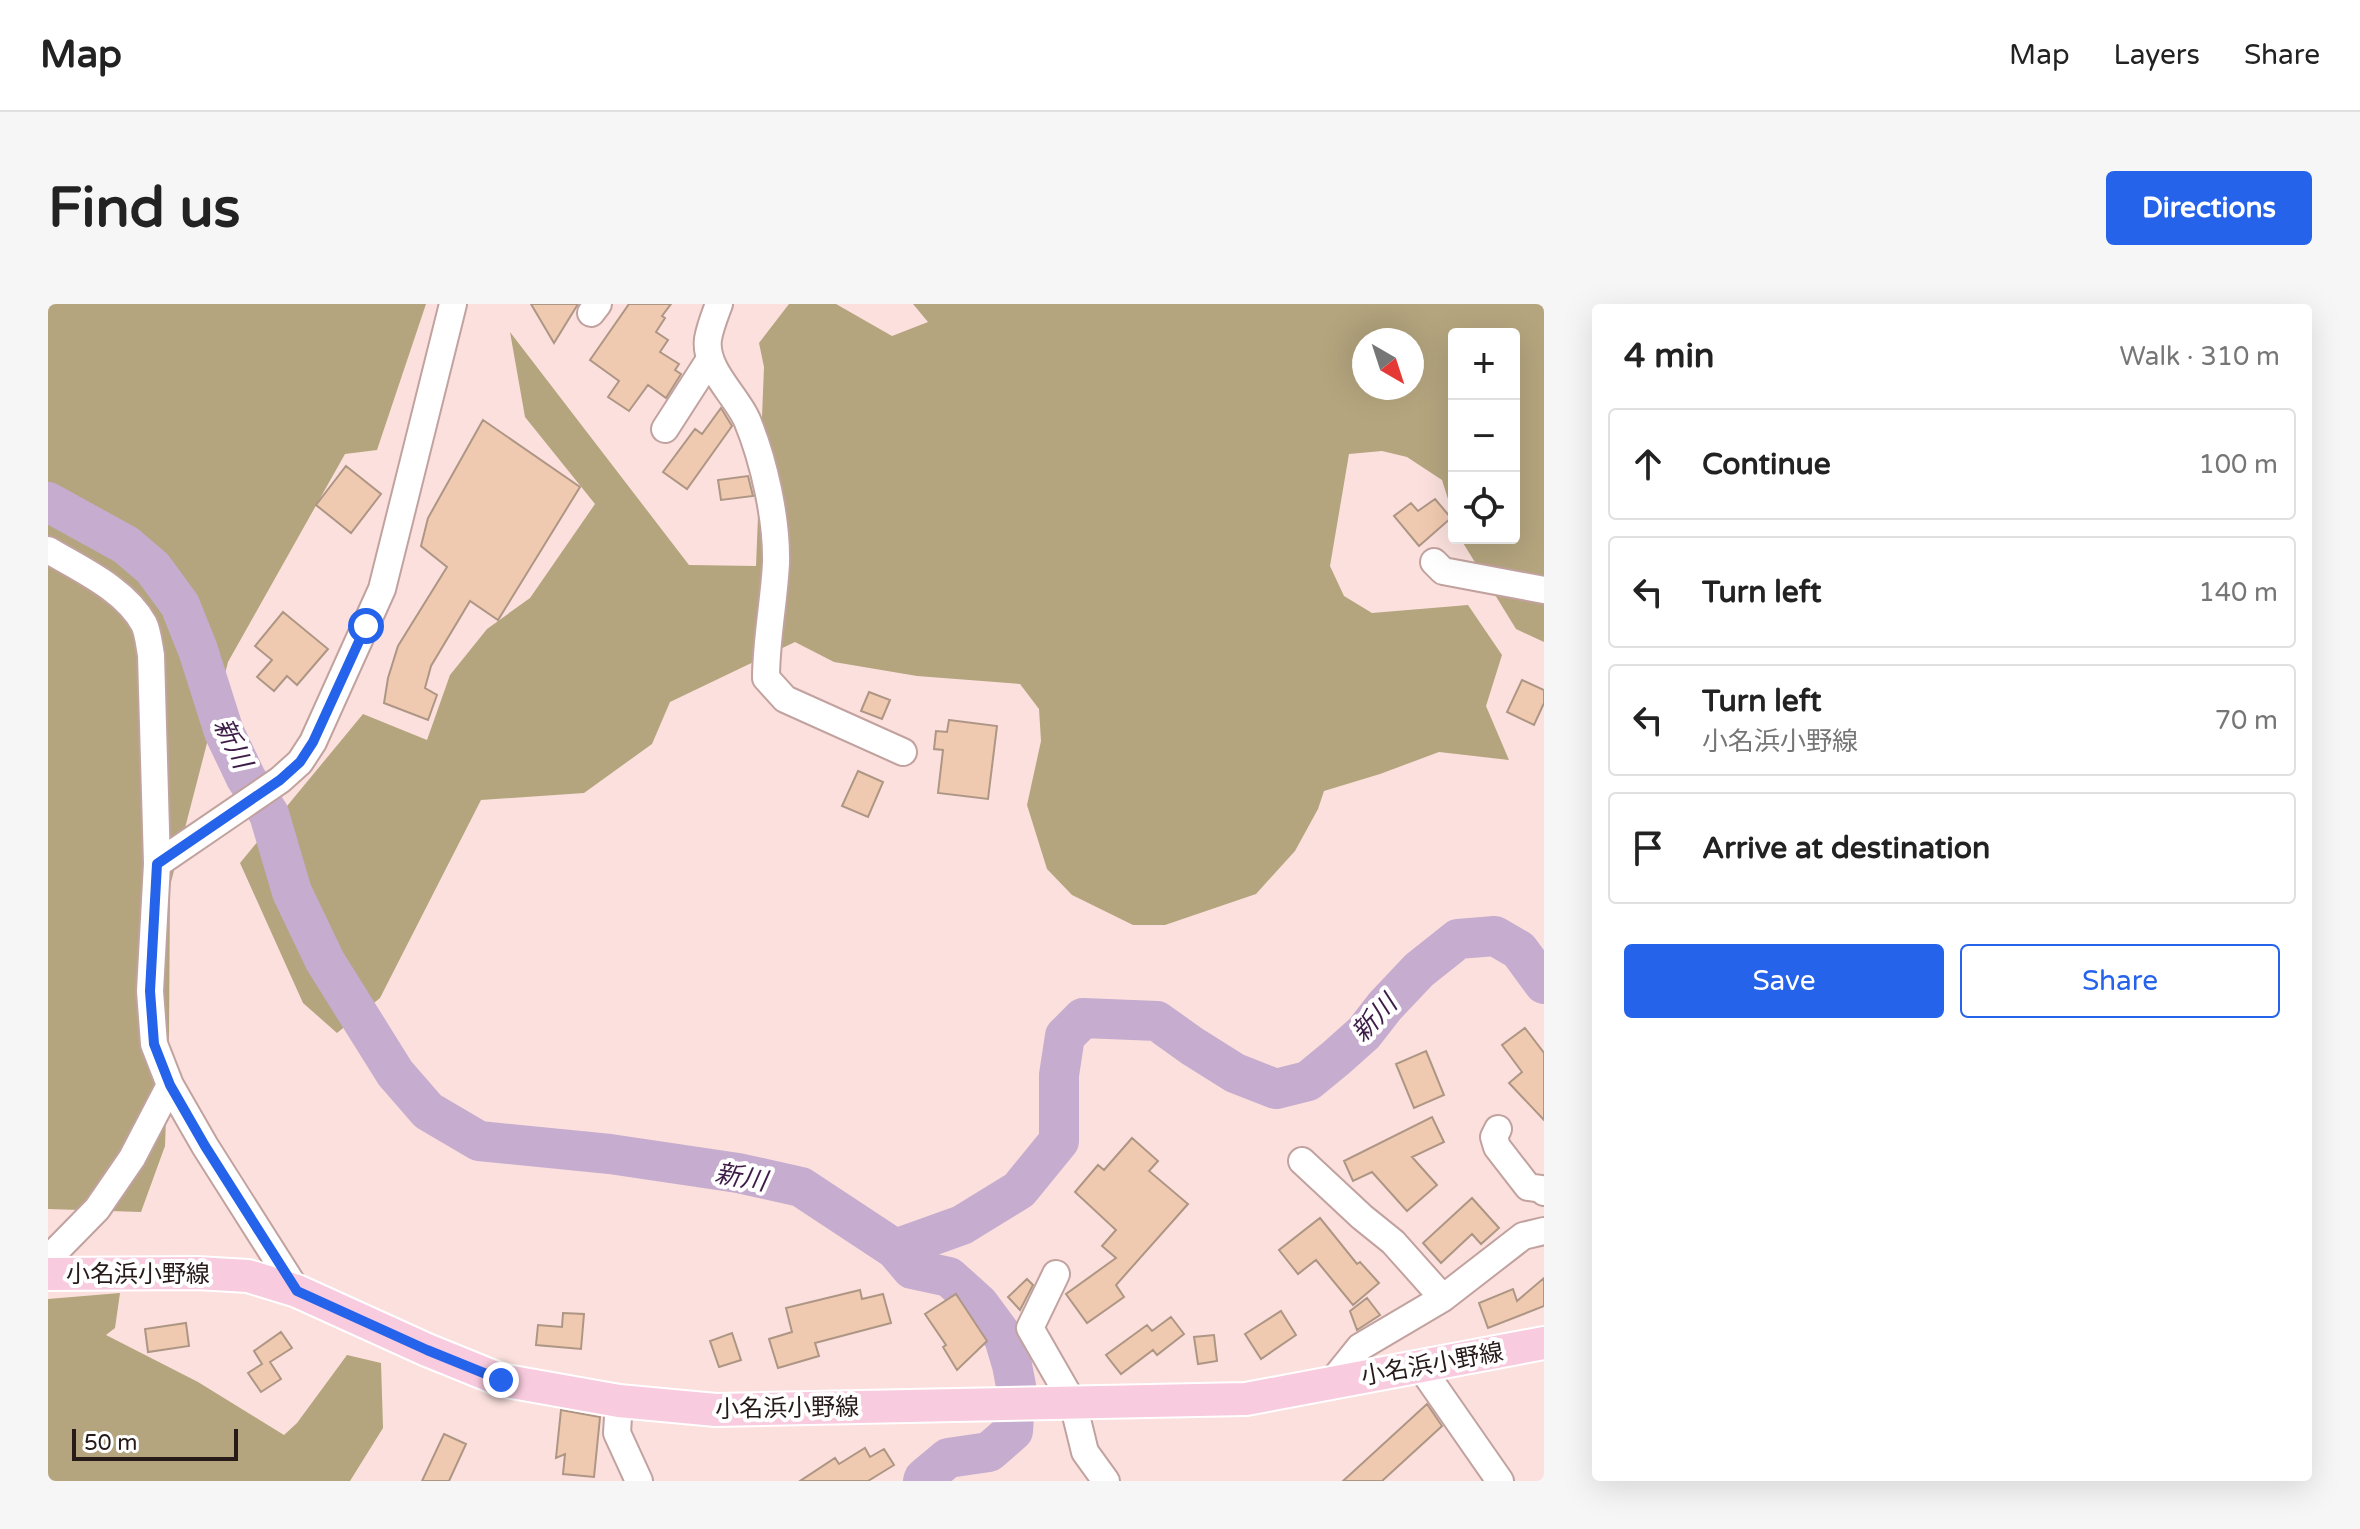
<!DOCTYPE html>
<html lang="en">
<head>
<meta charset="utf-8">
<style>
  :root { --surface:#fff; --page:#f6f6f6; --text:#222; --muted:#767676; --line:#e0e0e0; --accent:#2563eb }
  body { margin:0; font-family:"Varela Round","Noto Sans JP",sans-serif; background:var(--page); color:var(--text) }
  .controls { position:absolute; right:24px; top:24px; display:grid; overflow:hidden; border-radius:8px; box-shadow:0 8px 32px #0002 }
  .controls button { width:72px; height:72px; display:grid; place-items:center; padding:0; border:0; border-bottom:2px solid var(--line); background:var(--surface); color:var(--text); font:40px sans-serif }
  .compass { position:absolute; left:1304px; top:24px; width:72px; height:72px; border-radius:50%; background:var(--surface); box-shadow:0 8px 32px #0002; rotate:141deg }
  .scale { position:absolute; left:24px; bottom:20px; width:166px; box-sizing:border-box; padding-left:8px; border:4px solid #271b1a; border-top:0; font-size:22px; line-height:28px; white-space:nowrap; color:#271b1a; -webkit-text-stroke:6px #fff; paint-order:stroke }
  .stop { position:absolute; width:24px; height:24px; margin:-18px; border:6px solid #2563eb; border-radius:50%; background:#fff }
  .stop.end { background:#2563eb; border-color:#fff; box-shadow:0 2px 8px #0008 }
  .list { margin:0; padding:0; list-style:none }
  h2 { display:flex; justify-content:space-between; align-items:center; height:104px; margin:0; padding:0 32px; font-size:34px }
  h2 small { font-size:26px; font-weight:400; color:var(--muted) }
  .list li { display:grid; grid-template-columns:52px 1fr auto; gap:24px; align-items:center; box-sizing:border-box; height:112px; margin:0 16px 16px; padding:0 16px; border:2px solid var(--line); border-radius:8px }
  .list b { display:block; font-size:30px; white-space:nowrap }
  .list p { margin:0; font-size:26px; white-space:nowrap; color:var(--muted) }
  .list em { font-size:26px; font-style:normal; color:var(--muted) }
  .actions { display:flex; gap:16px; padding:24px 32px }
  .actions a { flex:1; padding:18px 0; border:2px solid var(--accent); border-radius:8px; text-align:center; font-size:28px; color:var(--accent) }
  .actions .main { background:var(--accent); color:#fff }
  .icon { flex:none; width:44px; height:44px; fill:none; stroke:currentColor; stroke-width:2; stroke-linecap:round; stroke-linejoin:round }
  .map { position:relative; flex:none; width:1496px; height:1177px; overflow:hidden; border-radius:8px }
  header { display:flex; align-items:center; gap:48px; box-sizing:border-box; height:112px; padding:0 40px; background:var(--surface); border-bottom:2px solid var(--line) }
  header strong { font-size:38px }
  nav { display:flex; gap:44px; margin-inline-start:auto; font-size:28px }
  .intro { display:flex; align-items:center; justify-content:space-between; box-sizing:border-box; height:192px; padding:0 48px }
  h1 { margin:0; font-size:56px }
  .button { padding:20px 36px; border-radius:8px; background:var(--accent); color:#fff; font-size:28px; font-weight:700 }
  main { display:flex; gap:48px; padding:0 48px }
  aside { flex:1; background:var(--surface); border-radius:8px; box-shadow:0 8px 32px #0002 }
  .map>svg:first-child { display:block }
  .forest { fill:#b4a57e; fill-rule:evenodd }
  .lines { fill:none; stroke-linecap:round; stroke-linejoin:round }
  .river { stroke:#c6acce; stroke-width:40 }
  .building { fill:#f0cab0; stroke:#ae9685; stroke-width:2 }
  .minor-casing { stroke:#c1a29f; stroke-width:30 }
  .major-casing { stroke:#fff; stroke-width:36 }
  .minor { stroke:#fff; stroke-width:26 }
  .major { stroke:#f9cbdf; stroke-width:32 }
  .route { stroke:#2563eb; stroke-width:10 }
  .labels { text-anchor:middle; stroke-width:8; stroke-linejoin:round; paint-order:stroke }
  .street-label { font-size:24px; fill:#271b1a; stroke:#fff }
  .water-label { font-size:26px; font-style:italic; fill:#3e1c48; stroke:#fff }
</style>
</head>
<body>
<header>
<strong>Map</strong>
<nav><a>Map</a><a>Layers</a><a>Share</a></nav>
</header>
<div class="intro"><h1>Find us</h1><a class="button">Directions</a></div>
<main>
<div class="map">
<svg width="1496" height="1177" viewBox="0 0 1496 1177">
  <rect width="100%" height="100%" fill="#fbe0dd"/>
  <path class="forest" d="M0 0H378L329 146 297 150 180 358 122 582 121 731 117 842 93 908 0 905Z
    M741 0H788L844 32 880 18 865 0H1496V338L1468 325 1412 234H1466V30H1406V214L1394 176 1359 153 1334 147 1301 150 1282 262 1296 292 1324 309 1420 301 1454 351 1438 402 1461 456 1391 448 1332 470 1276 487 1270 505 1247 547 1208 590 1117 621H1085L1024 591 999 565 979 501 993 437 991 405 972 380 869 372 786 358 747 338 622 398 604 440 536 489 433 496 332 694 289 729 255 699 192 559 315 410 379 436 402 371 439 325 482 294 547 200 477 113 462 28 641 261 708 262 716 63 711 39ZM1316 36H1364V84H1316Z
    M72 989 67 1024 58 1031 150 1078 236 1131 249 1119 299 1051 333 1059 335 1124 302 1177H0V995Z"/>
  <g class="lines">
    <path class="river" d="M0 198 78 241 105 264 132 301 150 346 176 428 198 474 221 510 244 588 277 657 347 769 380 807 431 837 562 850 690 869 753 883 847 945 864 965 901 973 931 1000 956 1034 964 1061 968 1082 965 1127 941 1148 900 1154 876 1174 875 1177
      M847 945 914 921 971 886 1011 837V771L1017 732 1035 714 1109 717 1144 742 1187 769 1228 785 1260 777 1288 754 1316 729 1337 702 1371 666 1410 635 1447 632 1471 646 1496 680"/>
  </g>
  <path class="building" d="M483 0H530L506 39Z
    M581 0H623L614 12 617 14 608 28 620 36 612 48 631 60 627 66 633 70 618 94 600 81 581 107 560 93 571 77 542 56Z
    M673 104 684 122 639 185 615 168 647 125 654 130Z
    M435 116 532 183 450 316 422 297 383 362 377 384 389 391 380 416 336 399 340 374 350 342 399 263 373 242 380 214Z
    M298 162 333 190 303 229 268 201Z
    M700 172 705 192 673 196 670 176Z
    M1387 195 1403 214 1371 242 1346 212 1363 199 1370 207Z
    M235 308 280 345 249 381 239 372 226 387 209 373 224 356 207 342Z
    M1474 376 1496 386V399L1486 421 1459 408Z
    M821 388 842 396 834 415 813 407Z
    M901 416 949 422 940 495 890 489 895 446 886 445 888 427 899 428Z
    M810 467 835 478 820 513 794 502Z
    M1477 724 1496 749V816L1461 779 1474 768 1454 741Z
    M1378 747 1396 791 1366 804 1348 760Z
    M1384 813 1396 838 1364 853 1389 881 1359 907 1324 868 1305 877 1296 857Z
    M1084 834 1110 857 1101 867 1140 900 1068 981 1076 993 1039 1019 1018 990 1068 954 1054 942 1068 926 1027 888 1050 861 1056 866Z
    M1424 894 1451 924 1433 940 1424 930 1393 959 1375 939Z
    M1272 914 1309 960 1312 958 1331 979 1305 1001 1268 956 1250 970 1231 946Z
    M1496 974V1002L1440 1024 1431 999 1465 985 1469 997Z
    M979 975 985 981 972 1006 960 993Z
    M812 986 814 995 835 990 843 1019 767 1039 771 1052 730 1064 721 1035 744 1028 738 1004Z
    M908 990 939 1037 909 1066 895 1043 898 1041 877 1010Z
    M1319 994 1332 1011 1309 1026 1302 1007Z
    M1233 1007 1248 1031 1213 1055 1197 1030Z
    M515 1009 536 1010 533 1045 488 1041 490 1021 514 1023Z
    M1123 1013 1136 1030 1109 1051 1105 1046 1073 1070 1058 1051 1099 1021 1104 1027Z
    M138 1019 141 1042 100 1048 97 1025Z
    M233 1028 244 1044 222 1058 233 1075 213 1088 200 1069 214 1060 206 1047Z
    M684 1029 693 1056 671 1063 662 1037Z
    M1166 1031 1169 1057 1150 1060 1146 1033Z
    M1379 1100 1394 1122 1334 1177H1295Z
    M513 1106 552 1113 546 1173 515 1170 517 1150 508 1154Z
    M396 1130 418 1140 401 1177H374Z
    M817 1144 822 1153 836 1145 846 1161 820 1177H752L787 1154 791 1160Z"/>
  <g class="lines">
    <g class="minor-casing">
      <path id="minor" d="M671 0C667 11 662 23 660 35 656 65 688 91 699 116 716 157 729 215 728 259 726 298 718 336 718 374L737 395 855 448
        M543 9 550 0
        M617 125 662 55
        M0 246C32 265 77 285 96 320 100 328 101 341 103 351L109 560 102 687 106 740 122 781 157 842 249 987
        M1386 258 1395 267 1496 286
        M109 560 232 476 252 458 265 438 334 285 405 0
        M1450 825 1446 833 1449 843 1480 883 1494 885 1496 888
        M1254 857 1314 913 1345 938 1395 994 1475 932 1496 927
        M0 955 49 905 84 854 122 781
        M1008 970 982 1024 1025 1099 1037 1148 1058 1177
        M1372 1062 1452 1177
        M1283 1079 1312 1043 1395 994
        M571 1097 569 1129 591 1177"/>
    </g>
    <g class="major-casing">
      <path id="major" d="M0 970 149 969 200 972 249 987 379 1046 453 1076 571 1097 668 1106 1198 1095 1496 1039"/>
    </g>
    <use href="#minor" class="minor"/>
    <use href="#major" class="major"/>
  </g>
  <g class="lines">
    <path class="route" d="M318 322 265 438 252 458 232 476 109 560 102 687 106 740 122 781 157 842 249 987 379 1046 453 1076"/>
  </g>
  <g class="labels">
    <g class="street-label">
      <text x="90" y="978">小名浜小野線</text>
      <text transform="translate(1384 1060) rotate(-10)" y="8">小名浜小野線</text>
      <text transform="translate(739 1104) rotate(-1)" y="8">小名浜小野線</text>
    </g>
    <g class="water-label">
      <text transform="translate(185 439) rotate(64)" y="9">新川</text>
      <text transform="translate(1326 714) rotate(-47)" y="9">新川</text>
      <text transform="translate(693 873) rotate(10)" y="9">新川</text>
    </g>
  </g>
</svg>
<div class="controls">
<button>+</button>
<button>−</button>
<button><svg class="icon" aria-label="locate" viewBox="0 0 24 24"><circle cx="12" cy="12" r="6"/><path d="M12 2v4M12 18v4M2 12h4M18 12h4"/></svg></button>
</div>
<svg class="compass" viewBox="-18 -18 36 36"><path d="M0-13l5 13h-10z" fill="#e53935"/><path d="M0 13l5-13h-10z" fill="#767676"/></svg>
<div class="scale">50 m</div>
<div class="stop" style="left:318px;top:322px"></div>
<div class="stop end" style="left:453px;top:1076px"></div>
</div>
<aside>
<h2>4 min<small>Walk · 310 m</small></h2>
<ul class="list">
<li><svg class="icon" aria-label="ahead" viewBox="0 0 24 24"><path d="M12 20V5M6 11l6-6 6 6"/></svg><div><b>Continue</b></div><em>100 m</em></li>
<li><svg class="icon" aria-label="left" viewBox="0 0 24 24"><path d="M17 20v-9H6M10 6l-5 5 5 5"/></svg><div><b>Turn left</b></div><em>140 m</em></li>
<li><svg class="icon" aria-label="left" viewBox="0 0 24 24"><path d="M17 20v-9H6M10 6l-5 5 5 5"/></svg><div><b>Turn left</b><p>小名浜小野線</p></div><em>70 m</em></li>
<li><svg class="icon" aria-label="arrive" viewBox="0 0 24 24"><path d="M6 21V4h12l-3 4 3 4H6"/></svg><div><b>Arrive at destination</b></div></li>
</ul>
<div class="actions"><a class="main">Save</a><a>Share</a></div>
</aside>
</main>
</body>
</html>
